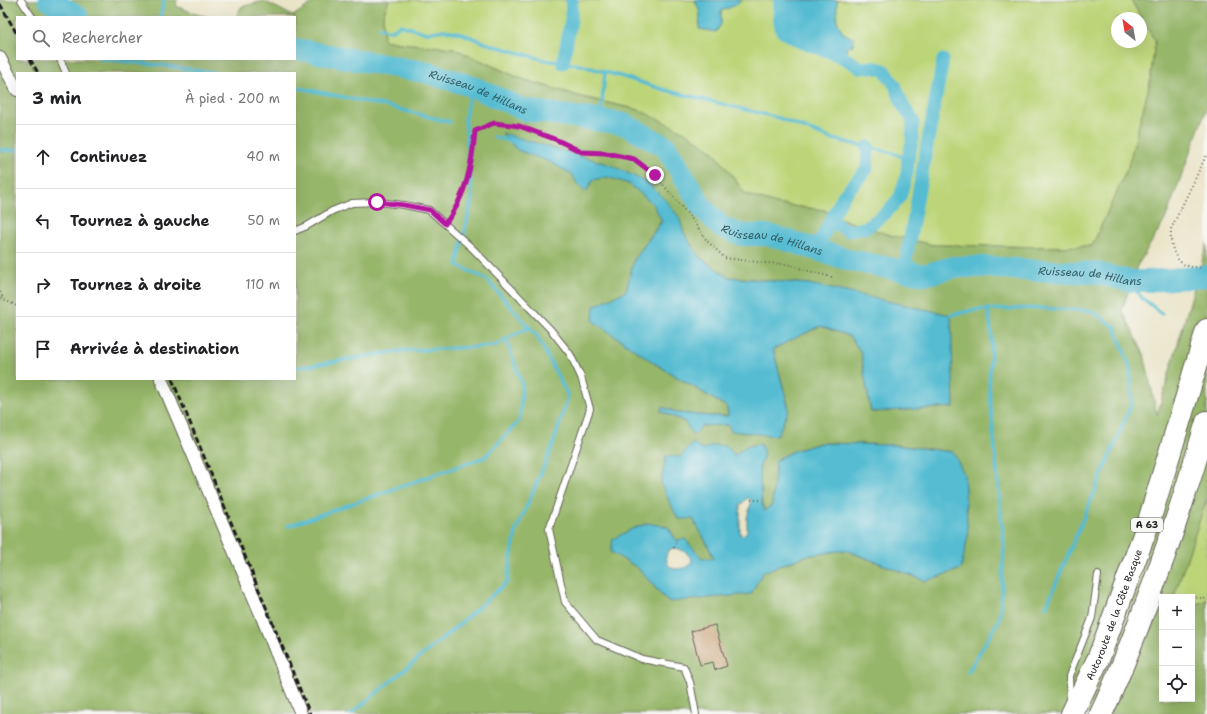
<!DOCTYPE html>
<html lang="fr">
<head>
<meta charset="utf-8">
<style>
  :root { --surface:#fff; --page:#f2f2f2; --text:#202124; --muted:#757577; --line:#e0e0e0 }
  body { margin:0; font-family:"Shantell Sans",sans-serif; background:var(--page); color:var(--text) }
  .controls { position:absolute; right:12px; bottom:12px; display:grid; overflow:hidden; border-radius:0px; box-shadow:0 4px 16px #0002 }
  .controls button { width:36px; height:36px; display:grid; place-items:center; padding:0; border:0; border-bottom:1px solid var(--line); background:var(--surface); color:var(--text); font:20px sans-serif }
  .compass { position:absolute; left:1111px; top:12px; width:36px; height:36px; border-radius:50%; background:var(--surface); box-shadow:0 4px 16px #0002; rotate:329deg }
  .stop { position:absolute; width:12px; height:12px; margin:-9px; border:3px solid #b5179e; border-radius:50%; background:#fff }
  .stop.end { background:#b5179e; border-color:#fff; box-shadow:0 1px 4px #0008 }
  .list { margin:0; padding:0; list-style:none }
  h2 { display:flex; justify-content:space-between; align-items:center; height:52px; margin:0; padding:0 16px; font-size:17px }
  h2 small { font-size:13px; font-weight:400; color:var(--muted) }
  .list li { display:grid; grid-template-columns:26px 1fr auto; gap:12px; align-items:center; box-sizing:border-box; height:64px; padding:0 16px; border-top:1px solid var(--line) }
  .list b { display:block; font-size:15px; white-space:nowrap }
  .list em { font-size:13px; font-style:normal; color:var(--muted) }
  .icon { flex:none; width:22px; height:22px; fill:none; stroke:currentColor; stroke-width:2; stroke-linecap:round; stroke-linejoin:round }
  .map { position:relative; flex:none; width:1207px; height:714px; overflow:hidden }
  .search { position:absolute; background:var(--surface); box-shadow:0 4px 16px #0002; left:16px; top:16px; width:280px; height:44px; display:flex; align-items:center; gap:10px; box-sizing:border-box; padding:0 14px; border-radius:0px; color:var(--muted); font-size:15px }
  .panel { position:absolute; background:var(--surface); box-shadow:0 4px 16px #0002; left:16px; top:72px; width:280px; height:308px; border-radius:0px }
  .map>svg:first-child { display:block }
  .green { fill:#bdd579; stroke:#6c784a; fill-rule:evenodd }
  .forest { fill:#96b669; stroke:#596942; fill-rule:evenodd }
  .water { fill:#54bcd2; stroke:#386c77; fill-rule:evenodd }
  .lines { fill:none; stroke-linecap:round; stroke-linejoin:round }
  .stream { stroke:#54bcd2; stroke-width:3.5 }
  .canal { stroke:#54bcd2; stroke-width:13 }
  .river { stroke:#54bcd2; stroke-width:22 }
  .building { fill:#cba57c }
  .lane-casing { stroke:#646258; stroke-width:8 }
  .street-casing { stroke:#646258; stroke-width:14 }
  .highway-casing { stroke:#646258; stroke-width:24 }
  .path { stroke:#646258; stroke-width:2; stroke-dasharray:1 3; stroke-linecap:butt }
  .lane { stroke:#fff; stroke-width:6 }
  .street { stroke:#fff; stroke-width:12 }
  .highway { stroke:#fff; stroke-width:22 }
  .rail { stroke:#1c1c1c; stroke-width:3; stroke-dasharray:6 3; stroke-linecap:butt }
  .route { stroke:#b5179e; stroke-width:5 }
  .labels { text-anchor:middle; stroke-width:3; stroke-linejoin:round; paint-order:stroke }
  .shield { fill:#f6f6f2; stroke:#5d5d5c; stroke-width:1 }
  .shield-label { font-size:9px; font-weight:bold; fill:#1c1c1c }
  .street-label { font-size:10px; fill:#1c1c1c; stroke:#f6f6f2 }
  .water-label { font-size:11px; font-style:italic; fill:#325c65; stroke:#f6f6f2 }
</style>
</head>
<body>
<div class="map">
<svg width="1207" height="714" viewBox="0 0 1207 714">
  <rect width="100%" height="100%" fill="#f6f6f2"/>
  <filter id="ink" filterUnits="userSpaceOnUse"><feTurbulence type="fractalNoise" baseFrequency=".025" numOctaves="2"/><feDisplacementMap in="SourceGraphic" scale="8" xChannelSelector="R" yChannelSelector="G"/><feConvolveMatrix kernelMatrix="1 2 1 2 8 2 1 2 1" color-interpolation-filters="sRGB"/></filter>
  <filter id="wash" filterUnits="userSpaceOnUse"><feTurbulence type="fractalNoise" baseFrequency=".012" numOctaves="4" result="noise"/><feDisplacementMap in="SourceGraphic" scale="16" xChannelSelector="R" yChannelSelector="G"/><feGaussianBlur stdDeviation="0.9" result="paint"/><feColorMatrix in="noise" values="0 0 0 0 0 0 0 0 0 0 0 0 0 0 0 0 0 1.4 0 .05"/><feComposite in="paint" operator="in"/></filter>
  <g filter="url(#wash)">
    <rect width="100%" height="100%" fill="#eae4c7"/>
    <path class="green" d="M389 0H1131L1155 41 1150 83 1128 167 1092 246 1050 247 934 245 893 236 847 221 824 210 776 204 745 194 731 174 639 110 582 97 519 78 453 48 400 43 383 40V16ZM1117 18H1141V42H1117Z
      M1207 498V600L1192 606V597H1174Z"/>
    <path class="forest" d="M0 0H177L176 6 196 14 210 17H17V59H295V17H236L241 7 264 1 293 16 314 2 326 0H389L383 16 384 40 400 43 453 48 519 78 582 97 639 110 685 132 713 151 731 174 745 194 776 204 824 210 847 221 893 236 933 245 1050 247 1092 246 1128 167 1150 83 1155 41 1131 0H1207V107L1165 220 1137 266 1122 310 1144 354 1157 415 1207 244V498L1174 597H1162V699H1192V606L1207 600V714H0ZM17 73H295V379H17ZM664 217 684 233 698 256 728 277 809 284 954 407 871 412 865 378 861 352 849 336 820 326 773 349 789 409 728 425 701 426 696 434 685 422 661 411 662 407 679 413 710 416H728L727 407 654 363 594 306 626 291 634 260ZM821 443 895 445 953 452 926 581 845 550 805 556 763 572 668 602 638 568 668 527 676 540H685L702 558 714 559 704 538 693 519 702 450 714 445 734 455 747 446 764 454 759 469 762 503 764 511 772 505 776 460Z"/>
    <path class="water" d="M695 0H742L734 6 721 11V24L716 32 699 29 700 13Z
      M780 0H837V21L843 33 853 38V45L846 48 848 60 828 51 801 42 782 31 779 18Z
      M502 133 611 165 648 183 666 201 679 217 684 233 698 256 728 277 809 284 951 315 954 407 871 412 865 378 861 352 849 336 820 326 773 349 789 409 777 436 731 431 728 425 701 426 696 434H692L685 422 661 411 662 407 679 413 710 416H728L727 407 654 363 593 321 594 306 626 291 634 260 662 221 653 204 629 184 607 177 593 180 586 192 577 184 573 175 552 163 517 150Z
      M693 443 702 450 714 445 727 446 734 455 747 446 761 444 764 454 759 469 762 503 764 511 772 505 776 460 793 451 821 443 895 445 953 452 964 474 968 536 961 569 926 581 845 550 805 556 763 572 751 594 668 602 638 568 611 552 613 539 632 529 648 523 668 527 676 540 685 539 702 558H714L704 538 693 519H678L661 484 666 456 680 457ZM748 498 751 500V503L747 518V531L742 536 740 532V506L746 499ZM674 548C684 550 688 552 692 561L689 565 685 568 674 569 668 565 666 556 668 550Z"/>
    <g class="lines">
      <path class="stream" d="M160 17 164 0
        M380 28 391 31 400 25 427 33 444 30 460 33 488 44 545 60 580 65 620 76 665 90 779 118 832 139 868 147 893 153 908 159
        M100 59 161 65 215 73
        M295 87 386 106 450 122
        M600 121 605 72
        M494 137 513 142
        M0 150H17
        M1129 281 1141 297 1162 314
        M951 315 974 310 1039 308 1092 311 1115 327 1130 367 1132 403 1046 607
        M295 368 400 351 494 346 529 327
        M208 379H209
        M288 526 485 457 520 420 522 384 506 339
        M968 672 1000 618 1004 546 989 387 992 336 988 309
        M351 714 455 628 507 582 516 531 553 445 568 396 537 336 486 279 457 265 472 199 465 117 471 86"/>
      <path class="canal" d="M780 0 779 18 782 31 801 42 828 51 848 60 860 68 873 67 884 70 895 85 903 106 913 120 912 142 908 159 907 173 900 197 886 213 867 227 849 231 830 221
        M563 63 571 19 572 0
        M816 250 843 196 867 169 868 147
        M904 271 926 151 943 60"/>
      <g class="river">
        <path d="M49 0 78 17"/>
        <path id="s1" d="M295 49 429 73 471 86 525 110 624 124 666 147 702 207 721 227 741 235H767L783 239 849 260 924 275 954 267H987L1027 270 1096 273 1129 281H1150L1207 276"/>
      </g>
    </g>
    <g id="blocks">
      <path class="building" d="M715 625 727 666 715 670 713 662 700 665 691 631Z"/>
    </g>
  </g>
  <g filter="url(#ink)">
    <use href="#blocks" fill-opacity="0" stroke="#646258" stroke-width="1"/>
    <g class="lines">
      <g class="lane-casing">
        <path id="lane" d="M21 0 32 17
          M60 59 66 73
          M295 231 307 226 332 211 352 203 377 202 404 205 429 210 472 248 551 330 570 354 581 377 590 409 549 529 565 602 597 640 642 659 684 667 690 682 696 714
          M1070 700 1069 676 1092 618 1098 575"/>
      </g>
      <g class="street-casing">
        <path id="street" d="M0 58 17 90
          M161 379 260 612 301 714"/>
      </g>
      <g class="highway-casing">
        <g id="highway">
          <path id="s2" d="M1072 714 1099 657 1149 521 1207 330"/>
          <path d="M1101 714C1117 680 1131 645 1144 610 1168 548 1188 486 1207 422"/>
        </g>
      </g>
      <path class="path" d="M451 217C467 191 472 160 475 131L494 123 519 126 557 140 582 152 605 153 634 159 655 175 691 218 707 241 725 258 765 263 787 264 805 270 832 277
        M1204 268C1199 267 1193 268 1188 266 1173 262 1170 242 1171 229L1207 154
        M0 292 2 296 0 299
        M1 298 17 306
        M751 500H761
        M674 548 676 540
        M1189 597H1190
        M1192 597 1207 599"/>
      <use href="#lane" class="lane"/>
      <use href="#street" class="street"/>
      <use href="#highway" class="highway"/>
      <path class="rail" d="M0 4 17 34
        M30 59 38 73
        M172 379 310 714"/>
    </g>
  </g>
  <g class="lines" filter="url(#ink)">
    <path class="route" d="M377 202 404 205 430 210 445 224C466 197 472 165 475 131L494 123 519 126 557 140 582 152 605 153 634 159 655 175"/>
  </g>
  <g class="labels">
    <rect class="shield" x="1131" y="518" width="32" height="14" rx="3"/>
    <g class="shield-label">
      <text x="1147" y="528">A 63</text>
    </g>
    <g class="street-label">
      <text dy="4" stroke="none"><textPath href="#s2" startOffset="108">Autoroute de la Côte Basque</textPath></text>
    </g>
    <g class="water-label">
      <text dy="4" stroke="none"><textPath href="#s1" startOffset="189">Ruisseau de Hillans</textPath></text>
      <text dy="4" stroke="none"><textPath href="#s1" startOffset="538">Ruisseau de Hillans</textPath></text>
      <text dy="4" stroke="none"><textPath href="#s1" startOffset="862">Ruisseau de Hillans</textPath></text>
    </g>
  </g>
</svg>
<div class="controls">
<button>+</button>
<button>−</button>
<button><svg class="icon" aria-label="locate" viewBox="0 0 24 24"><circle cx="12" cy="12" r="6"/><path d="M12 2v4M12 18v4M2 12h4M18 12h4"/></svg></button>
</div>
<svg class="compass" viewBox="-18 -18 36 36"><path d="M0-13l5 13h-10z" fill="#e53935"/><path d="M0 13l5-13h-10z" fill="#757577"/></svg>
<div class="stop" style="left:377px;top:202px"></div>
<div class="stop end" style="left:655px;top:175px"></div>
<div class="search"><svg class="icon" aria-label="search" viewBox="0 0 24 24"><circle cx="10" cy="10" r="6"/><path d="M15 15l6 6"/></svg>Rechercher</div>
<section class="panel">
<h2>3 min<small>À pied · 200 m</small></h2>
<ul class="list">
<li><svg class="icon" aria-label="ahead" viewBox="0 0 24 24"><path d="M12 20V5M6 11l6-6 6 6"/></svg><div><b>Continuez</b></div><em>40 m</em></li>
<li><svg class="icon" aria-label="left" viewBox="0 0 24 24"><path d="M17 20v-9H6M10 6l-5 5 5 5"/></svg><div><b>Tournez à gauche</b></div><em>50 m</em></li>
<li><svg class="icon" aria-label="right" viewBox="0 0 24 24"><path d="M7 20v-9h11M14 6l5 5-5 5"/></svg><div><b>Tournez à droite</b></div><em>110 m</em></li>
<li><svg class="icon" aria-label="arrive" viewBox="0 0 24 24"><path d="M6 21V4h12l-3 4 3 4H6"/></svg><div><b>Arrivée à destination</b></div></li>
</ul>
</section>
</div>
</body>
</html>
